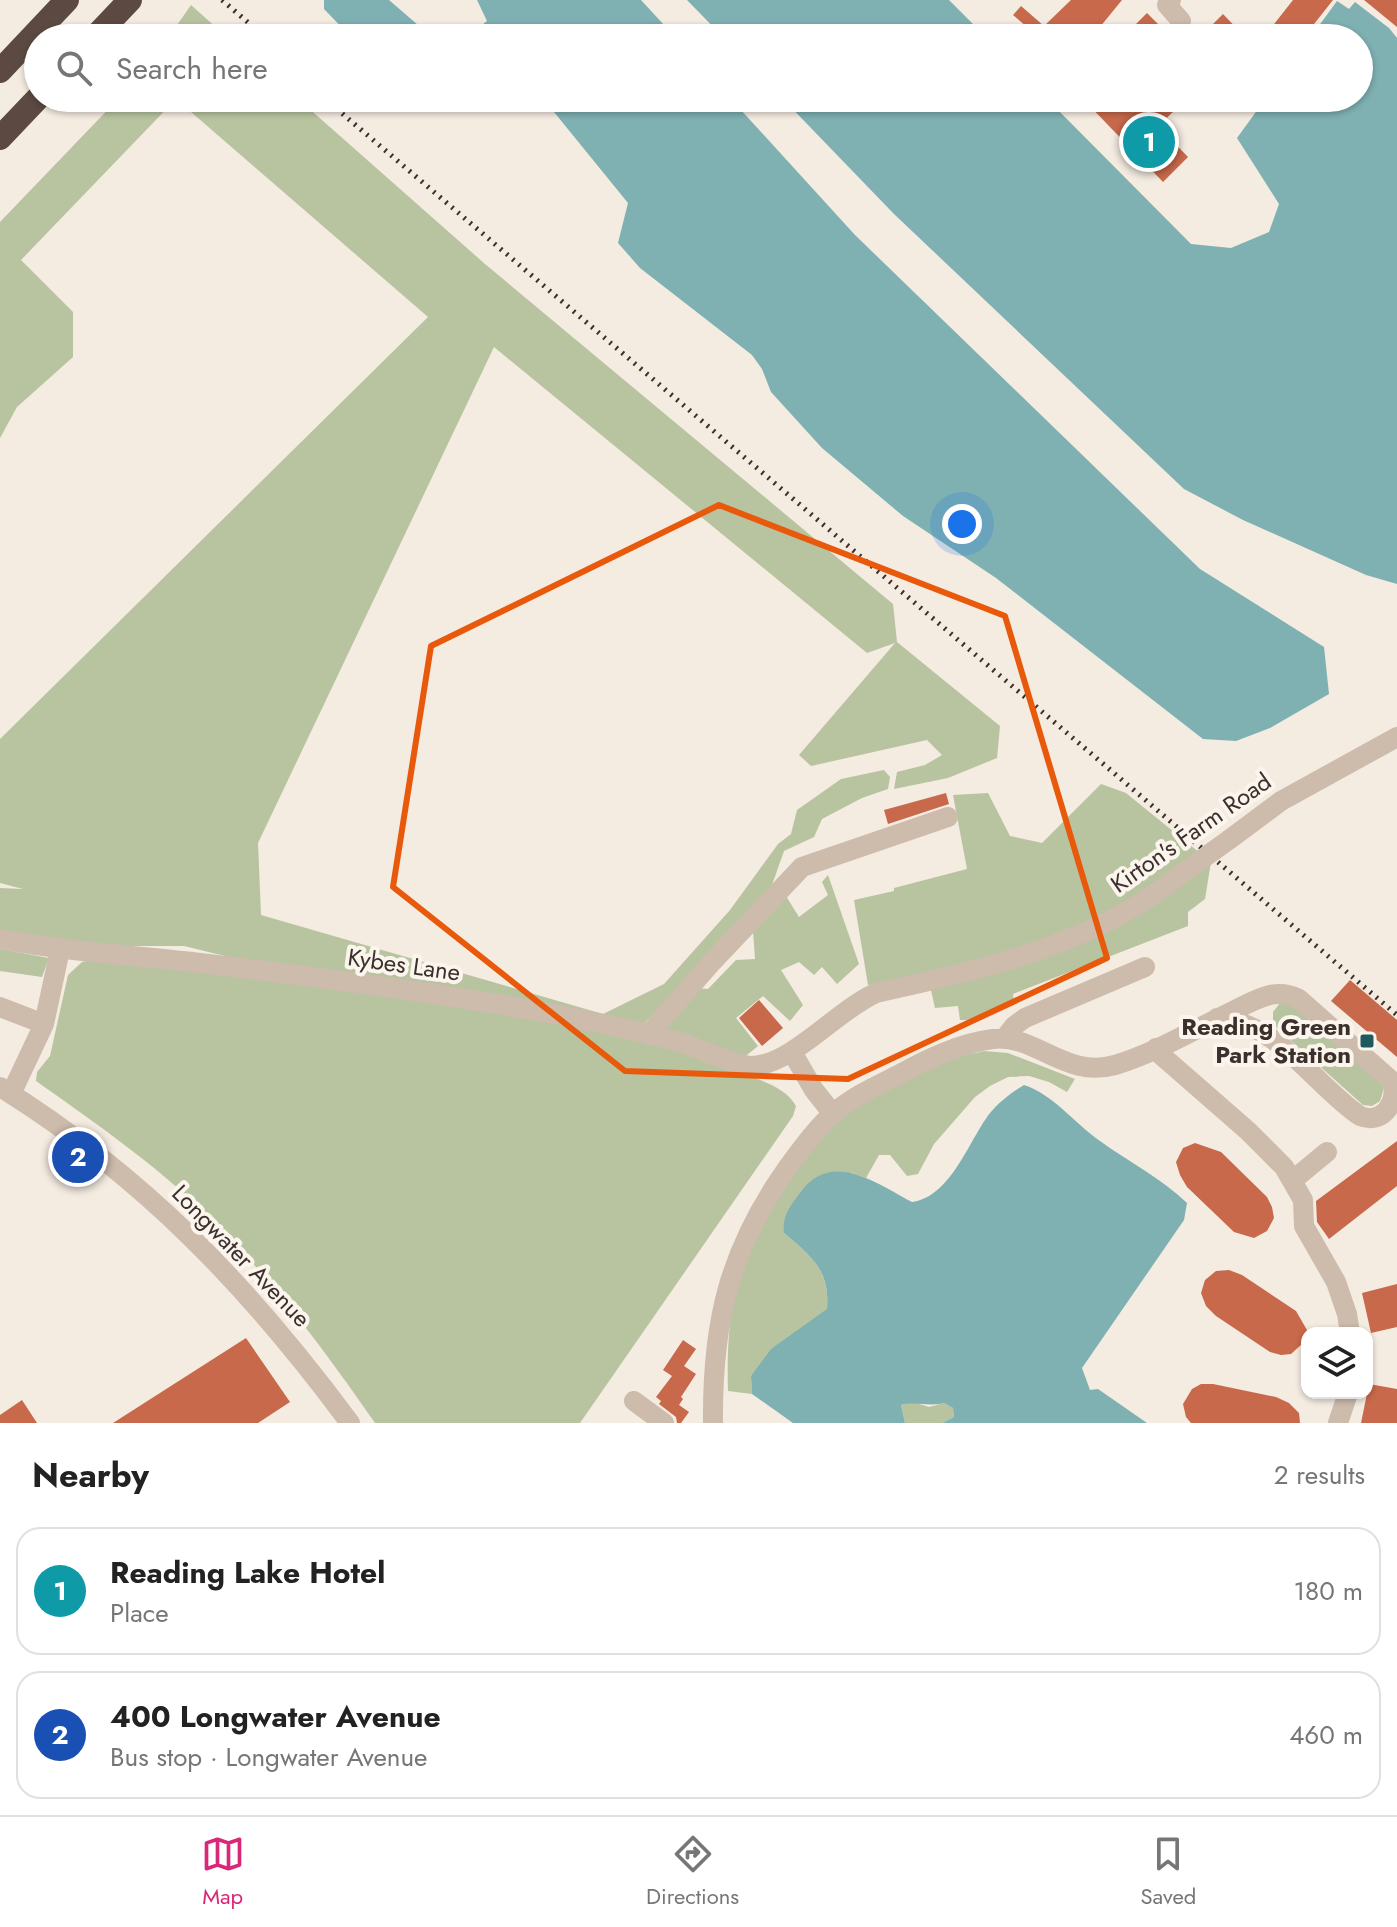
<!DOCTYPE html>
<html lang="en">
<head>
<meta charset="utf-8">
<style>
  :root { --surface:#fff; --page:#f6f6f6; --text:#222; --muted:#767676; --line:#e0e0e0; --accent:#db2777 }
  body { margin:0; font-family:Jost,sans-serif; background:var(--page); color:var(--text) }
  .controls { position:absolute; right:24px; bottom:24px; display:grid; overflow:hidden; border-radius:16px; box-shadow:0 2px 6px #0004 }
  .controls button { width:72px; height:72px; display:grid; place-items:center; padding:0; border:0; border-bottom:2px solid var(--line); background:var(--surface); color:var(--text); font:40px sans-serif }
  .you { position:absolute; left:962px; top:524px; width:28px; height:28px; margin:-20px; border:6px solid #fff; border-radius:50%; background:#1a73e8; box-shadow:0 0 0 12px #1a73e833 }
  .badge { display:grid; place-items:center; width:52px; height:52px; border-radius:50%; background:var(--accent); color:#fff; font-size:26px; font-weight:700 }
  .pin { position:absolute; translate:-50% -50%; border:4px solid #fff; box-shadow:0 2px 8px #0006 }
  .list { margin:0; padding:0; list-style:none }
  h2 { display:flex; justify-content:space-between; align-items:center; height:104px; margin:0; padding:0 32px; font-size:34px }
  h2 small { font-size:26px; font-weight:400; color:var(--muted) }
  .list li { display:grid; grid-template-columns:52px 1fr auto; gap:24px; align-items:center; box-sizing:border-box; height:128px; margin:0 16px 16px; padding:0 16px; border:2px solid var(--line); border-radius:24px }
  .list b { display:block; font-size:30px; white-space:nowrap }
  .list p { margin:0; font-size:26px; white-space:nowrap; color:var(--muted) }
  .list em { font-size:26px; font-style:normal; color:var(--muted) }
  .icon { flex:none; width:44px; height:44px; fill:none; stroke:currentColor; stroke-width:2; stroke-linecap:round; stroke-linejoin:round }
  .map { position:relative; flex:none; width:1397px; height:1423px; overflow:hidden }
  .search { position:absolute; background:var(--surface); box-shadow:0 2px 6px #0004; left:24px; right:24px; top:24px; height:88px; display:flex; align-items:center; gap:20px; box-sizing:border-box; padding:0 28px; border-radius:44px; color:var(--muted); font-size:30px }
  .sheet { height:392px; background:var(--surface) }
  nav { display:flex; justify-content:space-around; align-items:center; box-sizing:border-box; height:112px; border-top:2px solid var(--line); background:var(--surface); font-size:22px; color:var(--muted) }
  nav a { display:grid; justify-items:center; gap:4px }
  nav .on { color:var(--accent) }
  .map>svg:first-child { display:block }
  .green { fill:#b8c4a0 }
  .water { fill:#7fb0b2 }
  .building { fill:#c8694b }
  .lines { fill:none; stroke-linecap:round; stroke-linejoin:round }
  .minor { stroke:#cdbbac; stroke-width:20 }
  .highway { stroke:#5c4a42; stroke-width:24 }
  .rail { stroke:#3b302b; stroke-width:5; stroke-dasharray:2 6; stroke-linecap:butt }
  .minor-bridge { stroke:#cdbbac; stroke-width:20 }
  .marked { fill:none; stroke:#e8590c; stroke-width:6; stroke-linejoin:round }
  .poi-dot { fill:#1f5a5e; stroke:#fbf5ee; stroke-width:3 }
  .labels { text-anchor:middle; stroke-width:8; stroke-linejoin:round; paint-order:stroke }
  .street-label { font-size:24px; fill:#3b302b; stroke:#fbf5ee }
  .poi-label { font-size:24px; font-weight:bold; fill:#3b302b; stroke:#fbf5ee; text-anchor:end }
</style>
</head>
<body>
<div class="map">
<svg width="1397" height="1423" viewBox="0 0 1397 1423">
  <rect width="100%" height="100%" fill="#f4ebe1"/>
  <path class="green" d="M191 5 228 38H168Z
    M119 98H297L485 264 893 604 897 642 1000 726 997 758 948 778 894 789 897 772 925 765 942 755 927 740 811 766 799 755 895 643 867 653 494 347 258 843 261 915 603 1014 664 984 730 910 778 844 791 834 797 810 841 779 884 770 890 777 888 789 862 798 822 819 814 837 784 851 772 885 733 931 643 1025 695 988 708 989 736 960 755 959 753 931 786 896 799 917 828 895 822 882 828 875 859 964 837 984 822 967 814 975 799 962 781 970 803 1005 790 1021 763 996 736 1018 758 1046 730 1069C752 1078 784 1084 796 1106L793 1116 580 1423H375C325 1351 272 1279 209 1217 159 1167 94 1122 36 1081L37 1072 50 1056 68 975 82 962 100 958 245 961 184 946H93L0 930V888L23 889 0 883V739L428 317 176 99 21 260 73 312V357L17 407 0 438V222Z
    M1101 784 1126 793 1211 862 1205 899 1188 912V926L1013 994 1014 1003 967 1020H960L958 1006 935 1008 928 977 868 985 854 900 894 891V888L967 869 953 795 988 793 1010 836 1042 843Z
    M0 949 49 958 42 977 0 971Z
    M1280 1003 1291 1004 1382 1084 1384 1088 1380 1101 1372 1106 1363 1105 1277 1028 1273 1023V1012Z
    M984 1051 1008 1053 1075 1079 1067 1092 1049 1082 1029 1076 1008 1077 990 1086 975 1097 934 1144 918 1174 907 1176 890 1155H879L866 1178 852 1173 784 1233C812 1257 830 1270 827 1310L751 1376 752 1394 728 1391C727 1358 728 1326 735 1294 749 1238 798 1155 842 1118 866 1099 920 1070 949 1059 960 1055 973 1054 984 1051Z
    M913 1402 929 1407 944 1403 953 1408 954 1417 942 1423H905L901 1405Z"/>
  <path class="water" d="M324 0H389L433 38H352L324 9Z
    M477 0H641L676 38H465L487 21Z
    M687 0H949L987 38H724Z
    M1337 1 1349 9 1355 2 1389 28 1397 38V584L1366 575 1243 520 1184 489 894 214 782 98H1046L1191 244 1231 248 1269 232 1279 204 1237 138 1266 98H1359V38H1310Z
    M536 98H730L855 235 1200 569 1324 647 1329 694 1270 728 1236 741 1203 739 996 578 903 516 822 448 771 392 762 369 752 355 640 268 618 243 628 203 554 112Z
    M1024 1085C1054 1095 1074 1123 1100 1141 1129 1162 1161 1178 1187 1203L1184 1220 1082 1368 1090 1390 1098 1389 1147 1423H942L954 1417 953 1408 944 1403C928 1407 916 1401 901 1405L905 1423H793L752 1394 751 1376 771 1349 827 1309C830 1270 812 1257 784 1233 782 1216 790 1206 800 1193 831 1149 876 1183 912 1202 951 1197 969 1140 990 1113 999 1102 1012 1092 1024 1085Z"/>
  <path class="building" d="M1071 0H1122L1091 38H1030L1035 34 1013 15 1021 6 1044 26Z
    M1293 0H1333L1303 38H1263Z
    M1364 0H1397V27Z
    M1147 13 1172 38H1139L1130 30Z
    M1223 14 1246 38H1199Z
    M1082 98H1188L1158 126 1188 157 1163 182Z
    M946 793 949 804 888 824 884 810Z
    M1350 980 1397 1020V1057L1331 1001Z
    M759 1000 783 1028 762 1046 739 1018Z
    M1397 1141V1186L1329 1239 1317 1222 1316 1201Z
    M1195 1143 1221 1152 1267 1197 1272 1207 1274 1218 1267 1231 1254 1238 1234 1232 1187 1187 1180 1175 1176 1162 1183 1148Z
    M1229 1270 1242 1275 1296 1311 1307 1330 1302 1344 1291 1354 1281 1355 1270 1352 1216 1316 1206 1306 1201 1293 1205 1280 1216 1271Z
    M1397 1284V1327L1371 1333 1362 1293Z
    M246 1338 290 1402 258 1423H113Z
    M683 1340 696 1349 684 1366 696 1374 681 1397 683 1399 679 1405 689 1412 681 1423H677L676 1417 659 1404 661 1401 656 1397 672 1376 663 1370Z
    M1201 1384H1213L1276 1397 1289 1403 1299 1413 1300 1423H1191L1186 1417 1183 1404 1192 1389Z
    M1369 1384 1397 1389V1423H1361Z
    M22 1400 37 1423H0V1415Z"/>
  <g class="lines">
    <path class="minor" d="M1171 0 1167 5 1181 21
      M1230 839 1281 801 1397 737
      M0 939C64 951 128 955 192 962 317 977 442 993 565 1016 604 1024 645 1032 683 1043 700 1049 736 1066 752 1066 792 1065 837 1010 876 993 954 976 1033 958 1105 923 1138 907 1168 884 1198 862
      M0 1007 44 1024
      M648 1035 713 961 802 867 948 817
      M1004 1039 1014 1026 1025 1018 1145 967
      M1156 1048 1161 1055 1248 1131 1284 1167 1303 1200 1304 1226 1336 1282 1347 1314 1350 1333
      M792 1052 814 1090 833 1114
      M0 1087C145 1177 249 1287 350 1423
      M11 1094 44 1024 60 950
      M1293 1180 1327 1152
      M634 1401 664 1423
      M713 1423C712 1322 729 1250 788 1167 802 1148 817 1127 835 1112 854 1096 876 1086 898 1075 927 1059 960 1043 993 1039 1036 1034 1065 1079 1115 1065 1155 1053 1193 1030 1231 1012 1243 1006 1257 998 1270 995 1280 993 1289 994 1299 999L1393 1082C1397 1104 1382 1125 1360 1116 1313 1084 1278 1022 1217 1018
      M1338 1423 1348 1393"/>
    <path class="highway" d="M94 38 130 0
      M0 71 67 0
      M0 138 38 98"/>
    <path class="rail" d="M222 0 266 38
      M324 98 1397 1015"/>
    <path class="minor-bridge" d="M1198 862 1230 839"/>
  </g>
  <path class="marked" d="M719 505 1005 616 1107 958 848 1079 625 1071 393 887 431 646Z"/>
  <rect class="poi-dot" x="1359" y="1033" width="16" height="16" rx="4"/>
  <g class="labels">
    <g class="street-label">
      <text transform="translate(1191 833) rotate(-35)" y="8">Kirton's Farm Road</text>
      <text transform="translate(404 965) rotate(8)" y="8">Kybes Lane</text>
      <text transform="translate(241 1256) rotate(46)" y="8">Longwater Avenue</text>
    </g>
    <g class="poi-label">
      <text x="1351" y="1035">Reading Green<tspan x="1351" dy="28">Park Station</tspan></text>
    </g>
  </g>
</svg>
<div class="controls">
<button><svg class="icon" aria-label="layers" viewBox="0 0 24 24"><path d="M12 4l9 5-9 5-9-5zM3 14l9 5 9-5"/></svg></button>
</div>
<div class="you"></div>
<div class="pin badge" style="left:1149px;top:142px;background:#0f9aa8">1</div>
<div class="pin badge" style="left:78px;top:1157px;background:#1a4fb4">2</div>
<div class="search"><svg class="icon" aria-label="search" viewBox="0 0 24 24"><circle cx="10" cy="10" r="6"/><path d="M15 15l6 6"/></svg>Search here</div>
</div>
<section class="sheet">
<h2>Nearby<small>2 results</small></h2>
<ul class="list">
<li><span class="badge" style="background:#0f9aa8">1</span><div><b>Reading Lake Hotel</b><p>Place</p></div><em>180 m</em></li>
<li><span class="badge" style="background:#1a4fb4">2</span><div><b>400 Longwater Avenue</b><p>Bus stop · Longwater Avenue</p></div><em>460 m</em></li>
</ul>
</section>
<nav>
<a class="on"><svg class="icon" aria-label="map" viewBox="0 0 24 24"><path d="M3 6l6-2 6 2 6-2v14l-6 2-6-2-6 2zM9 4v14M15 6v14"/></svg>Map</a>
<a><svg class="icon" aria-label="directions" viewBox="0 0 24 24"><path d="M12 3l9 9-9 9-9-9zM9 14v-3h6M13 9l2 2-2 2"/></svg>Directions</a>
<a><svg class="icon" aria-label="saved" viewBox="0 0 24 24"><path d="M7 4h10v16l-5-4-5 4z"/></svg>Saved</a>
</nav>
</body>
</html>
